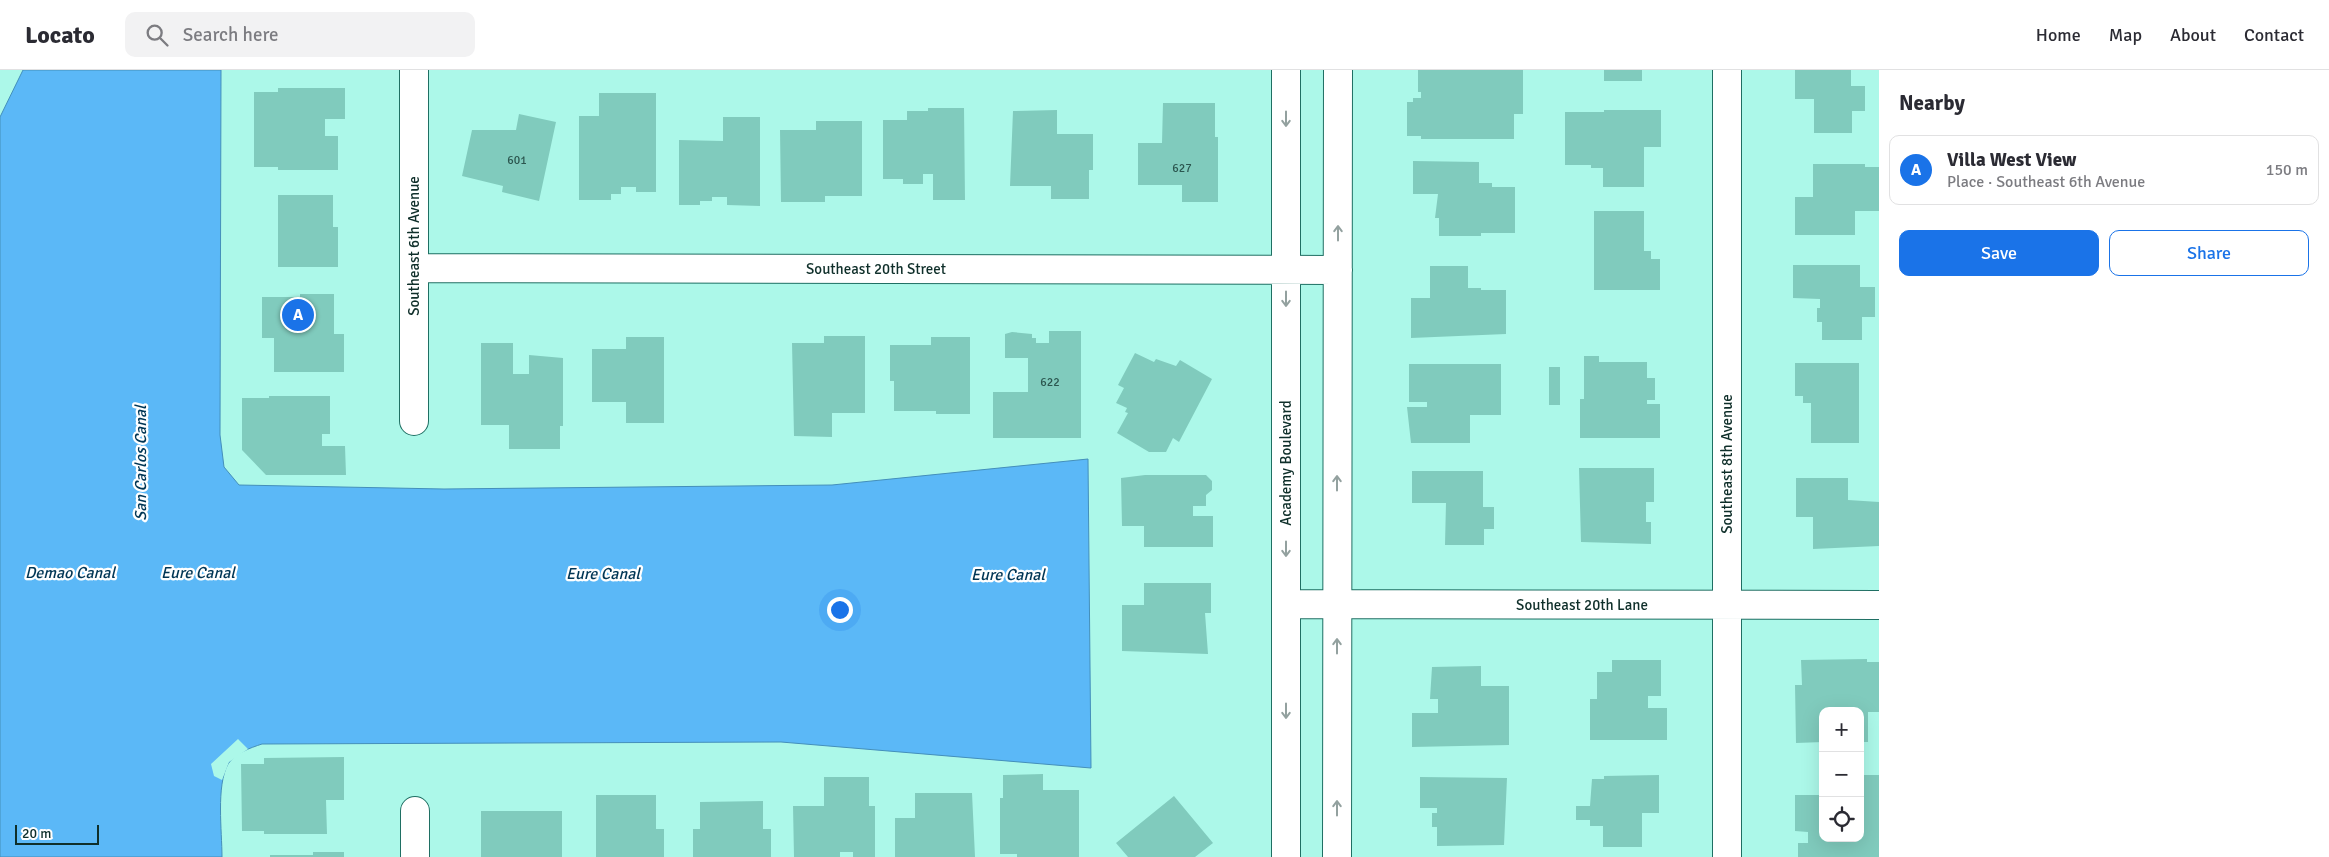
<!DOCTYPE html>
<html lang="en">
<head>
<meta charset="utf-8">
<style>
  :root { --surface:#fff; --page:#f2f2f3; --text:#2b2b33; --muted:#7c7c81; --line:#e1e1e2; --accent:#1a73e8 }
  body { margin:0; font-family:Signika,sans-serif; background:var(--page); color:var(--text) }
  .controls { position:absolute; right:15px; bottom:15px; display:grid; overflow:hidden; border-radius:10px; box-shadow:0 5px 20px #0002 }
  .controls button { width:45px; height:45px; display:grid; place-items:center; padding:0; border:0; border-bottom:1px solid var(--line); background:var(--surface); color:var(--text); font:25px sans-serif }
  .scale { position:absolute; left:15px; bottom:12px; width:84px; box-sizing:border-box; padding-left:5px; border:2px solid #0f2f2a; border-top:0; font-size:14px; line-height:18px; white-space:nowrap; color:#0f2f2a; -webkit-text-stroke:4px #fff; paint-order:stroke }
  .you { position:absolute; left:839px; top:539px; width:18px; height:18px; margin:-12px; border:4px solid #fff; border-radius:50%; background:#1a73e8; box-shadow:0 0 0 8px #1a73e833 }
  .badge { display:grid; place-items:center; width:32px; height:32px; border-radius:50%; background:var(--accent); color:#fff; font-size:16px; font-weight:700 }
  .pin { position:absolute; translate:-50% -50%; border:2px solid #fff; box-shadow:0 1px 5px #0006 }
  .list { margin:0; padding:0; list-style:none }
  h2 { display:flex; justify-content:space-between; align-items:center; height:65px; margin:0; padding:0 20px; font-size:21px }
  h2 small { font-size:16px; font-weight:400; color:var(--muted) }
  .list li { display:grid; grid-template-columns:32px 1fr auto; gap:15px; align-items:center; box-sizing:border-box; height:70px; margin:0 10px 10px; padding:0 10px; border:1px solid var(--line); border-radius:10px }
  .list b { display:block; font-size:19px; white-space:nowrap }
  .list p { margin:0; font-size:16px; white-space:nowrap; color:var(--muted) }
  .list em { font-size:16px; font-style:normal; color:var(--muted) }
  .actions { display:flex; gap:10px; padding:15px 20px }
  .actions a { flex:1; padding:11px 0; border:1px solid var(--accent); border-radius:10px; text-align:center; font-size:18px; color:var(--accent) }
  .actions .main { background:var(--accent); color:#fff }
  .icon { flex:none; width:28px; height:28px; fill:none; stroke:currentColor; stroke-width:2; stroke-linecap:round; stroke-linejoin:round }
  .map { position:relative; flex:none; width:1879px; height:787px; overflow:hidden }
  header { display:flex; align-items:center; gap:30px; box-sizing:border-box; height:70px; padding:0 25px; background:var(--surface); border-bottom:1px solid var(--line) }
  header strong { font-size:24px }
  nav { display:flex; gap:28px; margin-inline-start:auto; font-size:18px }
  .search { width:350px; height:45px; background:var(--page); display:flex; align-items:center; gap:12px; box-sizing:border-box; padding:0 18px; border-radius:10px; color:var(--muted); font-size:19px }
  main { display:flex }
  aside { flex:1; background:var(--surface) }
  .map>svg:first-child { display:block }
  .water { fill:#5bb8f7; stroke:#448fba }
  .pier { fill:#acf8e9 }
  .building { fill:#80cbbd }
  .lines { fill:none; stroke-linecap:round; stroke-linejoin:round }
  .minor-casing { stroke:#1f6f63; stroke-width:30 }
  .minor { stroke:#fff; stroke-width:28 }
  .oneway { stroke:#93a19f }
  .labels { text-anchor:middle; stroke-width:4.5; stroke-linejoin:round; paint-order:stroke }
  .number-label { font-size:12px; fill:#2b564f }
  .street-label { font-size:15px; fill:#0f2f2a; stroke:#fff }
  .water-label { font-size:16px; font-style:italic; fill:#003655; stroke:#fff }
</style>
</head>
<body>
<header>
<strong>Locato</strong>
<div class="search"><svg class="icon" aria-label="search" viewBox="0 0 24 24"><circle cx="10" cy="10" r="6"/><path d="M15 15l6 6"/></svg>Search here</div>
<nav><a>Home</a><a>Map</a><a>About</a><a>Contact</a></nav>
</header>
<main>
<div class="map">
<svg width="1879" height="787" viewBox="0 0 1879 787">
  <rect width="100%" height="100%" fill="#acf8e9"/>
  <path class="water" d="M23 0H221L220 365 224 397 239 415 444 419 832 415 1088 389 1091 698 781 672 262 674C250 678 235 683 228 694 216 716 222 761 222 787H0V47Z"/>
  <path class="pier" d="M238 669 248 679 229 692 222 710 214 706 211 694Z"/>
  <path class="building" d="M1418 0H1523V44H1514V69H1421V66H1407V32H1413V28H1421V22H1418Z
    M1604 0H1642V11H1604Z
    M1795 0H1851V16H1865V41H1852V63H1814V29H1795Z
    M278 18H345V49H325V66H338V100H278V97H254V22H278Z
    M599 23H656V122H636V117H621V124H611V130H579V46H599Z
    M1163 33H1215V67H1218V132H1182V115H1138V73H1162Z
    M928 38H964L965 130H933V104H923V114H903V109H883V50H907V41H928Z
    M1057 40V64H1093V100H1089V129H1051V116H1010L1013 41Z
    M1604 40H1661V77H1644V117H1603V98H1591V95H1565V42H1604Z
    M519 44 556 52 539 131 502 122 503 116 462 106 472 60H516Z
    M723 47H760V136L727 135V127H712V131H700V135H679V70L723 71Z
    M816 51H862V126H825V132H781L780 60H816Z
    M1413 91 1479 92V113H1492V117H1515V163H1481V166H1439V148H1435L1438 124H1413Z
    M1813 94H1865V97H1879V141H1855V165H1795V127H1813Z
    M278 125H333V157H338V197H278Z
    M1594 141H1644V181H1651V189H1660V220H1594Z
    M1793 195H1860V217H1875V247H1862V270H1822V252H1817V238H1820V229L1793 228Z
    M1430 196H1468V218H1481V220H1506V264L1411 268V228H1430Z
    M300 224H334V264H344V302H274V268H262V227H300Z
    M1049 261H1081V368H993V322H1028V288H1005V264L1012 262 1032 264V268H1036V273H1049Z
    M824 266H865V343H832V367L794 366 792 273H824Z
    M626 267H664V353H626V332H592V279H626Z
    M931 267H970V344H936V341H894V311H890V275H931Z
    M481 273H513V304H529V285L563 288V356H560V379H509V355H481Z
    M1135 283 1154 292 1156 289 1176 296 1180 290 1212 309 1179 372 1173 368 1166 382H1149L1117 363 1128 343 1125 342 1127 338 1116 333 1124 318 1118 315Z
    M1584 286H1599V292H1647V308H1655V330H1647V334H1660V368H1580V329H1584Z
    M1795 293H1859V373H1811V333H1803V326H1795Z
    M1409 294H1501V345H1470V373H1411L1407 337H1427V332H1409Z
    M1549 297H1560V335H1549Z
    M269 326H330V364H322V376H345L346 405H266L242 380V328H269Z
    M1579 398H1654V432H1646V452H1651V474L1581 472Z
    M1412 401H1483V437H1494V459H1484V475H1445L1446 433H1412Z
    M1145 405H1206L1212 411V420L1206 425V436H1193V446H1213V477H1144V456H1122L1121 408Z
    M1796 408H1848V430L1879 432V476L1813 479V447H1796Z
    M1144 513H1211V543H1205L1208 584 1122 581V535H1144Z
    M1867 589V592H1879V642H1868V672H1860V641H1823V672L1796 673 1795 615H1802L1801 590Z
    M1612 590H1661V626H1648V638H1667V670H1590V629H1597V602H1612Z
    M1481 596V616H1509V675L1412 677V643H1438V629H1430L1432 597Z
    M344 687V730H326L327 764H264V761H242L241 694H264V688Z
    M1043 704V720H1079V787H1017V784H1000V728H1003V705Z
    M1659 705V743H1642V777H1603V756H1590V750H1576V736H1590L1592 709H1604V706Z
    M1861 705H1879V787H1798V773H1808V762L1795 761V725H1823V768H1860Z
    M824 707H869V736H875V787H853V782H840V787H794L793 736H824Z
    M1420 707 1507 708 1504 775 1437 776V757H1432V743H1437V738H1420Z
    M915 723H972L975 787H895V748H915Z
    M596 725H656V759H664V787H596Z
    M1174 726 1213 773 1195 787H1128L1116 773Z
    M763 731V759H771V787H693V759H700V732Z
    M481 741H562V787H481Z
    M313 782H344V787H270V785H313Z"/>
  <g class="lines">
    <g class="minor-casing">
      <path id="minor" d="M414 0V351
        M1727 0V787
        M414 198 1338 200
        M1286 534 1879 535
        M415 741V787
        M1286 787V0
        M1337 787 1338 0"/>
    </g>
    <use href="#minor" class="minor"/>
  </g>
  <defs><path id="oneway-shaft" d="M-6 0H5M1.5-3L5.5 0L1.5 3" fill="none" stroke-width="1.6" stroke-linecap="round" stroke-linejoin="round" transform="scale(1.25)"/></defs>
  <g class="oneway">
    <use href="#oneway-shaft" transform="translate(1286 49) rotate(90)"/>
    <use href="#oneway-shaft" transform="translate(1338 163) rotate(-90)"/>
    <use href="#oneway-shaft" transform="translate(1286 229) rotate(90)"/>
    <use href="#oneway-shaft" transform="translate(1337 413) rotate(-90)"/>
    <use href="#oneway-shaft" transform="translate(1286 479) rotate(90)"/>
    <use href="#oneway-shaft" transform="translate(1337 576) rotate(-90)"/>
    <use href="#oneway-shaft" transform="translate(1286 641) rotate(90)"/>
    <use href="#oneway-shaft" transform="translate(1337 738) rotate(-90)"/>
  </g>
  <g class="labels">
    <g class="number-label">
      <text x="517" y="94">601</text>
      <text x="1182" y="102">627</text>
      <text x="1050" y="316">622</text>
    </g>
    <g class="street-label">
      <text transform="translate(414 176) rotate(-90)" y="5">Southeast 6th Avenue</text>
      <text x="876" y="204">Southeast 20th Street</text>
      <text transform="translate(1286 393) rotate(-90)" y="5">Academy Boulevard</text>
      <text transform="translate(1727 394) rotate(-90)" y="5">Southeast 8th Avenue</text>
      <text x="1582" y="540">Southeast 20th Lane</text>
    </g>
    <g class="water-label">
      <text transform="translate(140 393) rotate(-90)" y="6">San Carlos Canal</text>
      <text x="70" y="508">Demao Canal</text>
      <text x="198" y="508">Eure Canal</text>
      <text x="603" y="509">Eure Canal</text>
      <text x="1008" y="510">Eure Canal</text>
    </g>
  </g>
</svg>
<div class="controls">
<button>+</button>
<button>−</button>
<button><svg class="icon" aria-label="locate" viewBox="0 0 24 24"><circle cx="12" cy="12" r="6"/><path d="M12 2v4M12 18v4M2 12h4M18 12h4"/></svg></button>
</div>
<div class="scale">20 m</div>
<div class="you"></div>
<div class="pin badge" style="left:298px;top:245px">A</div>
</div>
<aside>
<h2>Nearby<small></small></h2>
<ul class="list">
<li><span class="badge">A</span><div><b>Villa West View</b><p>Place · Southeast 6th Avenue</p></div><em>150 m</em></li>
</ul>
<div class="actions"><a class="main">Save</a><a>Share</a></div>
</aside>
</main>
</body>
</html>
